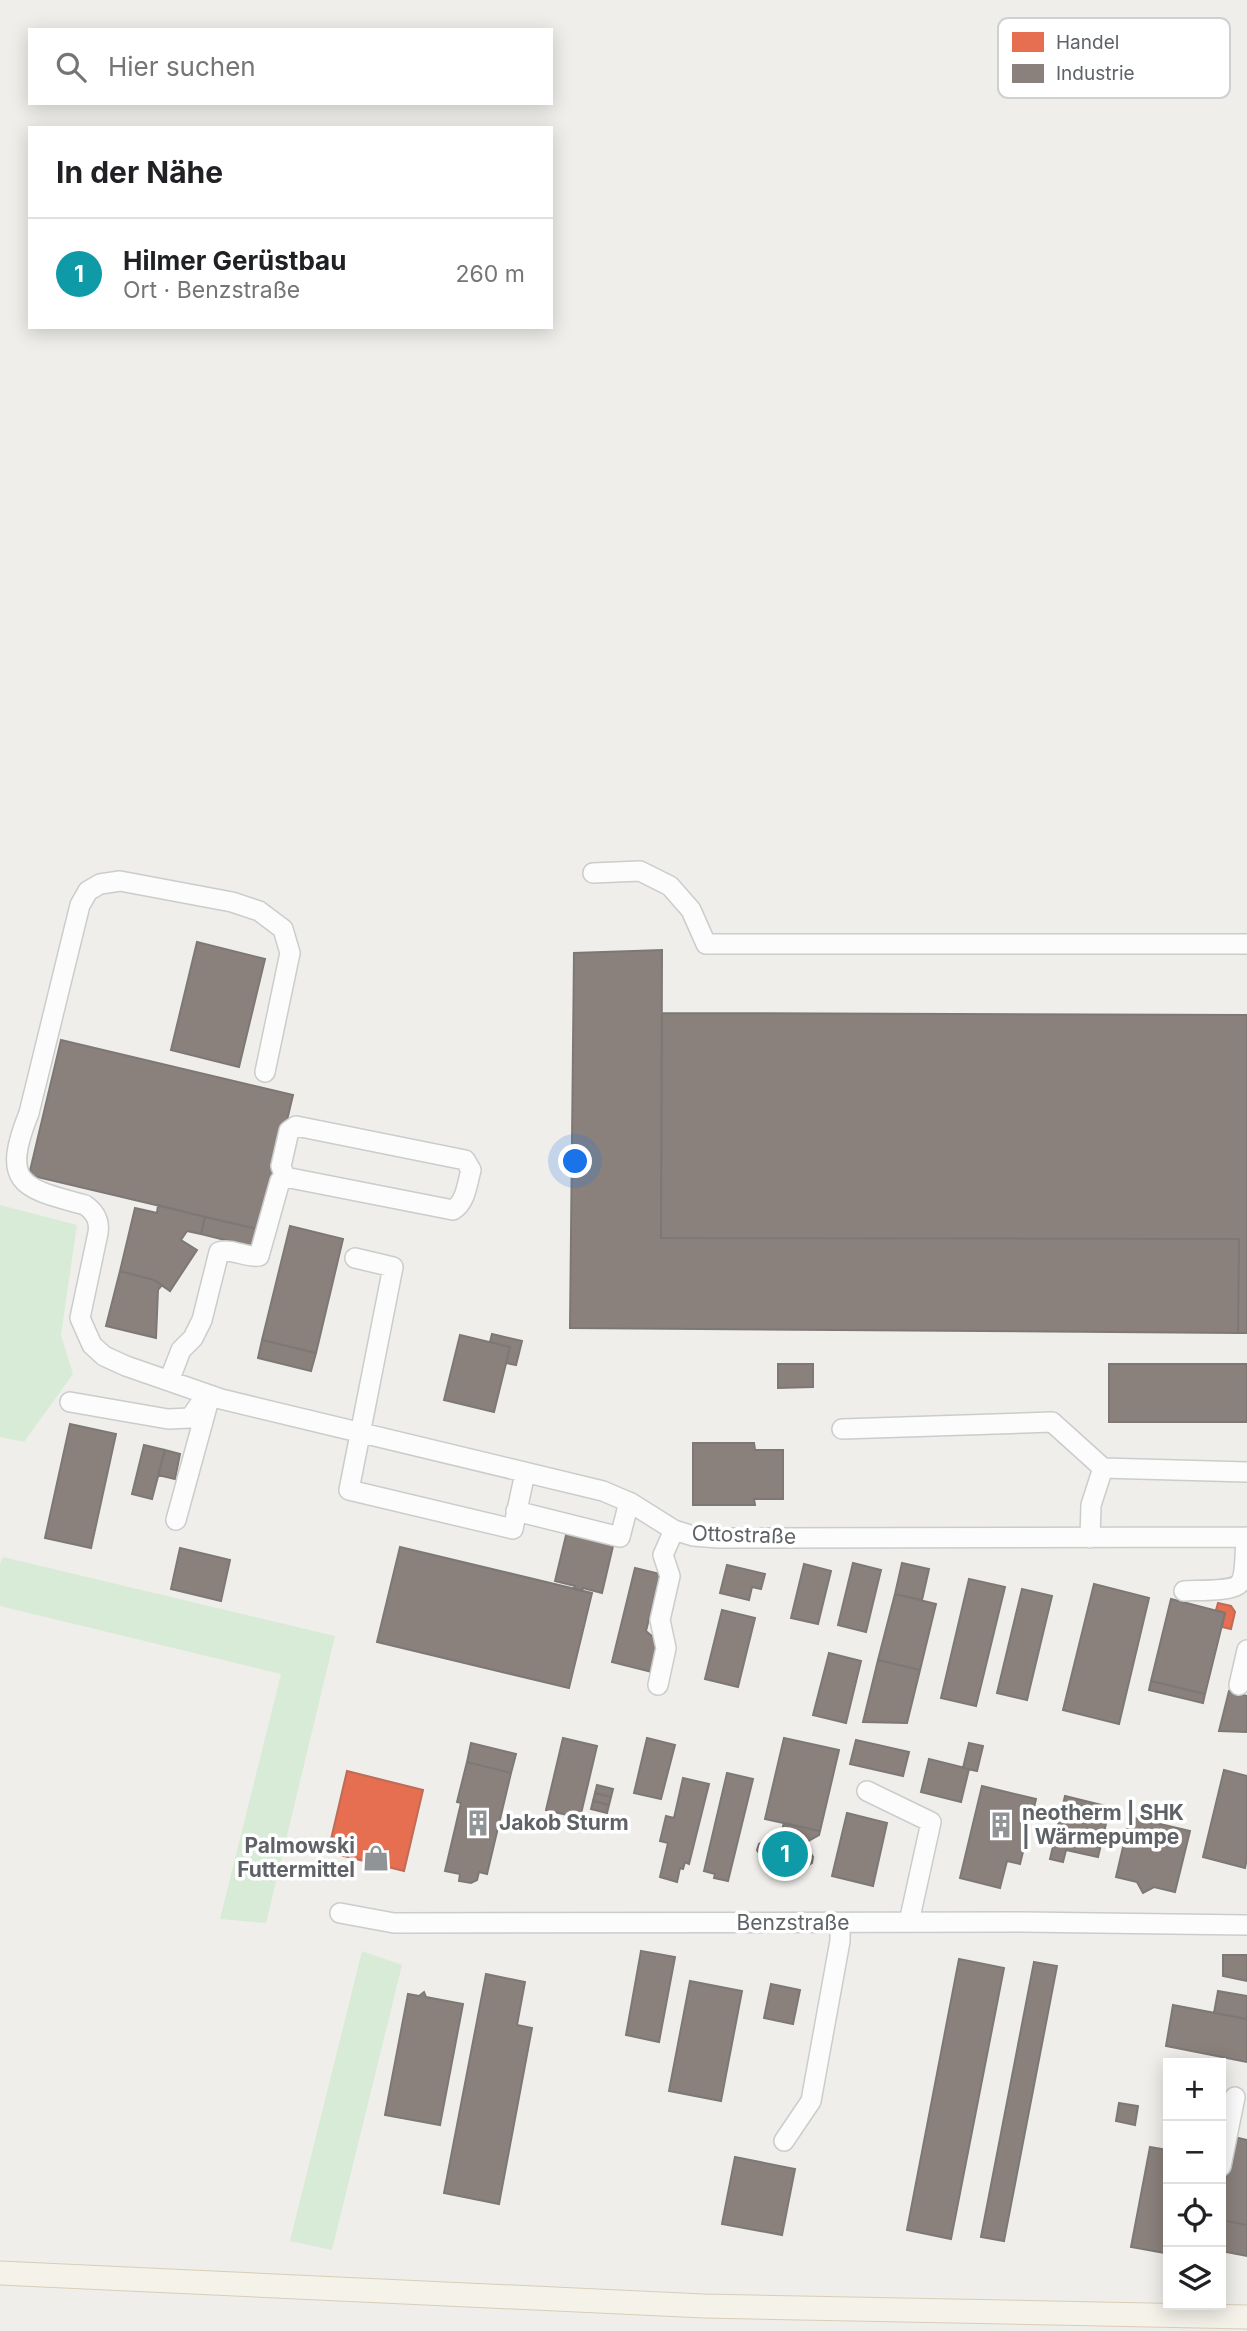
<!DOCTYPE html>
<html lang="de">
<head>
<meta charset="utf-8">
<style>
  :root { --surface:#fff; --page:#f6f6f6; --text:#202124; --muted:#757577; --line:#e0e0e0; --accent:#919496 }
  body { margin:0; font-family:Inter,sans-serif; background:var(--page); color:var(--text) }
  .controls { position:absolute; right:21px; bottom:21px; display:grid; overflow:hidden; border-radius:0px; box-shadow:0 4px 18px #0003 }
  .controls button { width:63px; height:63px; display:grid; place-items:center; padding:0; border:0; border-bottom:2px solid var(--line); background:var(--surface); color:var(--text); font:35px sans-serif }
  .you { position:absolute; left:576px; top:1162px; width:24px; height:24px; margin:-18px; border:5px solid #fff; border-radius:50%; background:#1a73e8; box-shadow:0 0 0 10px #1a73e833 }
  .badge { display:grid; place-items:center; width:46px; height:46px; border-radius:50%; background:var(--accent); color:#fff; font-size:23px; font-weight:700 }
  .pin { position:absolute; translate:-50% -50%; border:4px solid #fff; box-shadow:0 2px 7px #0006 }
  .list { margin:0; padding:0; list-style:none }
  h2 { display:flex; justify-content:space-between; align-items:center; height:91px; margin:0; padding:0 28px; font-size:30px }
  h2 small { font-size:23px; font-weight:400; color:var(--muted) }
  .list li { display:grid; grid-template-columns:46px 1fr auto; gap:21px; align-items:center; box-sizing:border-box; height:112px; padding:0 28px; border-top:2px solid var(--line) }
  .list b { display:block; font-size:26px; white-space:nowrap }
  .list p { margin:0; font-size:23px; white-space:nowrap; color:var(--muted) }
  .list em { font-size:23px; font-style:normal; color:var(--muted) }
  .icon { flex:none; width:38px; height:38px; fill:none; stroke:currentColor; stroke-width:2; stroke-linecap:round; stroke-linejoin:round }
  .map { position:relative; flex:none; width:1247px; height:2331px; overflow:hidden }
  .search { position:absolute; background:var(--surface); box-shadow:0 4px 18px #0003; left:28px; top:28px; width:525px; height:77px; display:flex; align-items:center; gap:18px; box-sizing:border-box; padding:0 24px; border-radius:0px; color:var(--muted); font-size:26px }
  .panel { position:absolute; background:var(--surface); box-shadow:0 4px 18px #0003; left:28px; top:126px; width:525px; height:203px; border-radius:0px }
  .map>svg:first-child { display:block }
  .green { fill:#d8ebd6 }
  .shops { fill:#e76f51; stroke:#be6b58; stroke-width:2 }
  .industry { fill:#8a817c; stroke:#7d7876; stroke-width:2 }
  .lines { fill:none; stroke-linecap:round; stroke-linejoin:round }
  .minor-casing { stroke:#cbcccc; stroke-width:22 }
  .major-casing { stroke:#d7ceb8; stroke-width:25 }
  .minor { stroke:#fdfcfc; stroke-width:19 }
  .major { stroke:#f4f2e9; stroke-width:23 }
  .labels { text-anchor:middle; stroke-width:7; stroke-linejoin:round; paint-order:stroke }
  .street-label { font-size:21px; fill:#5f6368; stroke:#fff }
  .poi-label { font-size:21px; font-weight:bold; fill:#5f6368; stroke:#fff; text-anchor:start }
  .key { fill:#fff; stroke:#cfd0d2; stroke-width:2 }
  .key-label { font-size:19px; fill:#5f6368 }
</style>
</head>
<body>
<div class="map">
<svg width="1247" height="2331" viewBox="0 0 1247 2331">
  <rect width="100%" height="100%" fill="#efeeea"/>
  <path class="green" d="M0 1205 77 1225 61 1335 73 1374 24 1442 0 1437Z
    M3 1557 335 1636 266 1923 220 1919 281 1674 0 1606V1564Z
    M362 1951 402 1965 332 2250 290 2241Z"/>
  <path class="shops" d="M1218 1603 1231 1606 1235 1612 1231 1629 1222 1627 1225 1613 1216 1610Z
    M347 1771 423 1790 404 1871 328 1852Z"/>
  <path class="industry" d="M197 942 265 959 239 1067 171 1050Z
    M662 950 661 1238 1239 1239 1238 1333 570 1328 574 953Z
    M662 1013 1247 1015V1333H1238L1239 1239 661 1238Z
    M61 1040 293 1095 261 1230 29 1175Z
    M158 1205 205 1217 201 1234 187 1231 181 1240 197 1250 170 1291 154 1280 120 1271 135 1208 157 1213Z
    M205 1217 261 1230 257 1248 201 1234Z
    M290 1226 343 1239 316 1353 262 1340Z
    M120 1271 154 1280 162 1285 158 1290 156 1338 106 1326Z
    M492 1334 522 1341 516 1365 506 1363 510 1347 490 1342Z
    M460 1335 510 1347 494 1412 444 1400Z
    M262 1340 316 1353 311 1371 258 1358Z
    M778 1364H813V1387L778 1388Z
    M1109 1364H1247V1422H1109Z
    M70 1424 116 1434 91 1548 45 1538Z
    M693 1443H754L755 1450H783V1499H754L755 1505H693Z
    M144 1445 165 1450 152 1499 132 1494Z
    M165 1450 180 1454 175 1479 158 1475Z
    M568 1527 614 1542 602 1593 583 1588 582 1591 574 1589 575 1586 555 1581Z
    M400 1547 592 1593 569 1688 377 1642Z
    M180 1548 230 1560 221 1601 171 1589Z
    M853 1563 881 1570 866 1632 838 1625Z
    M902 1563 929 1569 922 1600 895 1594Z
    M804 1564 831 1571 818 1624 791 1618Z
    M727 1565 765 1574 761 1589 752 1587 749 1600 720 1593Z
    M635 1568 660 1574 646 1631 659 1642 652 1672 612 1662Z
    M969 1579 1005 1587 976 1706 941 1698Z
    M1094 1584 1149 1598 1119 1724 1063 1710Z
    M1022 1589 1052 1596 1027 1700 997 1693Z
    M895 1594 936 1604 920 1670 878 1660Z
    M1171 1599 1225 1613 1205 1694 1151 1681Z
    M722 1610 755 1618 738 1687 705 1679Z
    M829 1653 861 1661 846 1723 813 1715Z
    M878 1660 920 1670 907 1723 863 1722Z
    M1151 1681 1205 1694 1203 1703 1149 1690Z
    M1229 1691 1247 1696V1732L1219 1731Z
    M563 1738 597 1746 580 1818 546 1810Z
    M647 1738 675 1745 661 1799 634 1793Z
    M784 1738 839 1750 820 1831 765 1819Z
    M856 1740 909 1752 903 1776 850 1764Z
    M471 1743 516 1754 511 1773 467 1762Z
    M969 1743 983 1746 977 1771 963 1768Z
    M929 1759 969 1769 961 1802 921 1792Z
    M467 1762 511 1773 487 1874 479 1872 477 1880 471 1883 459 1881 460 1874 445 1871 461 1803 457 1802Z
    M1224 1770 1247 1776V1858L1245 1868 1203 1857Z
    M727 1773 753 1779 728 1881 714 1878 715 1874 704 1871Z
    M683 1778 709 1784 689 1864 685 1862 683 1869 680 1868 677 1882 660 1877 668 1843 660 1841 666 1816 674 1818Z
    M597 1785 613 1789 611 1797 595 1793Z
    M982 1786 1036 1799 1020 1864 1007 1861 1000 1888 960 1878Z
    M595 1793 611 1797 609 1805 593 1801Z
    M1065 1796 1110 1807 1098 1857 1066 1850 1063 1862 1050 1859Z
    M593 1801 609 1805 607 1813 591 1809Z
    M847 1813 887 1823 873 1886 832 1876Z
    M1130 1817 1190 1831 1175 1892 1154 1887 1143 1893 1137 1882 1116 1877Z
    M784 1823 820 1831 819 1835 805 1843 813 1857 812 1863 786 1879 774 1877 757 1850 759 1844 782 1830Z
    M641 1951 675 1957 659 2042 626 2035Z
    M1223 1955H1247V1981L1223 1976Z
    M959 1959 1004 1968 951 2239 907 2230Z
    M1034 1962 1057 1966 1004 2241 981 2237Z
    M486 1974 525 1982 517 2025 532 2028 499 2204 444 2193Z
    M690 1981 742 1991 721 2101 669 2091Z
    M771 1984 800 1990 793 2024 764 2018Z
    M1218 1991 1247 1996V2019L1214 2013Z
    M424 1992 426 1997 463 2004 440 2125 385 2115 408 1994 419 1996Z
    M1173 2005 1247 2019V2062L1166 2046Z
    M1119 2103 1138 2106 1135 2125 1116 2121Z
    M1234 2137 1247 2140V2225L1221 2220V2207Z
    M1150 2147 1168 2150V2235L1165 2253 1131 2247Z
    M735 2157 795 2169 782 2235 722 2224Z
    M1221 2220 1247 2225V2256L1221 2251Z"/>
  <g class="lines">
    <g class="minor-casing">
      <path id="minor" d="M593 873 640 871 670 886 691 910 706 944H1247
        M265 1072 290 953 283 929 259 911 232 902 120 881 100 884 88 891 80 905 29 1113C0 1185 23 1188 85 1205 95 1212 100 1220 98 1233L80 1318 92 1345 104 1356 126 1366 221 1399 603 1491 631 1503 674 1530 693 1536 719 1538 1247 1537
        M355 1258 393 1267 349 1490 513 1529 525 1473
        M169 1381 181 1350 193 1338 202 1320 219 1252C233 1248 246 1258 259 1256L280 1181 285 1177 453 1210C466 1202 467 1184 471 1170L465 1160 296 1126 289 1131 281 1166 285 1177
        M70 1402 168 1419 190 1418 207 1394
        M842 1429 1052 1422 1103 1468
        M516 1511 620 1537 629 1502
        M176 1520 208 1403
        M1090 1538 1091 1505 1103 1468 1247 1472
        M1184 1591C1195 1590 1234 1592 1240 1583 1246 1575 1245 1548 1246 1537
        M658 1685 666 1648 660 1620 670 1576 663 1555 674 1530
        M1239 1685 1247 1650
        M867 1791 931 1822 909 1922
        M340 1913 394 1923 1022 1922 1247 1925
        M784 2141 811 2101 840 1941V1923
        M1221 2166 1235 2097"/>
    </g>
    <g class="major-casing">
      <path id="major" d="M0 2273 704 2306 1247 2317"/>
    </g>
    <use href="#minor" class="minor"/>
    <use href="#major" class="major"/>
  </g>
  <defs>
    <g id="building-bare" transform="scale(2.1)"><path d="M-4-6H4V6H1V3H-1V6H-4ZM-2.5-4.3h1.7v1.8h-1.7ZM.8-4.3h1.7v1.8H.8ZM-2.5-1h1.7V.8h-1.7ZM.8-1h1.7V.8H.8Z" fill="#919496" stroke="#fff" stroke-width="2.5" paint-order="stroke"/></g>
    <g id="shop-bare" transform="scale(2.1)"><path d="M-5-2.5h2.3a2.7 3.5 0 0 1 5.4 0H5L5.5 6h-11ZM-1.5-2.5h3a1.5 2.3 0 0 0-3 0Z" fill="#919496" stroke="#fff" stroke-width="2.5" paint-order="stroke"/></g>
  </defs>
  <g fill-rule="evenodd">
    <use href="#building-bare" x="478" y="1823"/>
    <use href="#building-bare" x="1001" y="1825"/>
    <use href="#shop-bare" x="376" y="1858"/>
  </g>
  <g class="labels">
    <g class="street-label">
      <text transform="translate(744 1535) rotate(2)" y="7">Ottostraße</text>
      <text x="793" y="1930">Benzstraße</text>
    </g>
    <g class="poi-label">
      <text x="1022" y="1820">neotherm | SHK<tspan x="1022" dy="24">| Wärmepumpe</tspan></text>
      <text x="499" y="1830">Jakob Sturm</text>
      <text x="355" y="1853" text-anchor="end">Palmowski<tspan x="355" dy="24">Futtermittel</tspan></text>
    </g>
  </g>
  <rect x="998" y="18" width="232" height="80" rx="10" class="key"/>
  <rect x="1012" y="32" width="32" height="20" fill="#e76f51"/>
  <rect x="1012" y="64" width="32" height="19" fill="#8a817c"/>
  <g class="key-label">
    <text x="1056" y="49">Handel</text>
    <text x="1056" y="80">Industrie</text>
  </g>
</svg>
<div class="controls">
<button>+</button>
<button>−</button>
<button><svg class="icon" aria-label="locate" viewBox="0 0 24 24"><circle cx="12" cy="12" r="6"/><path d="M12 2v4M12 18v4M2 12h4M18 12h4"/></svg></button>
<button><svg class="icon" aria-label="layers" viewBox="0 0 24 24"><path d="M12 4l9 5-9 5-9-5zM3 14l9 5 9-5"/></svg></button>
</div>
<div class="you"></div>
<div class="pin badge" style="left:785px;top:1854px;background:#0f9aa8">1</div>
<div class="search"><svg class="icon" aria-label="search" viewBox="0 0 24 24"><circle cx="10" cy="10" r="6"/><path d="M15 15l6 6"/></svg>Hier suchen</div>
<section class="panel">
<h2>In der Nähe<small></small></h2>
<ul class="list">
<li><span class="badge" style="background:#0f9aa8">1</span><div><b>Hilmer Gerüstbau</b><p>Ort · Benzstraße</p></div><em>260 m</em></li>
</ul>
</section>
</div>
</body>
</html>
